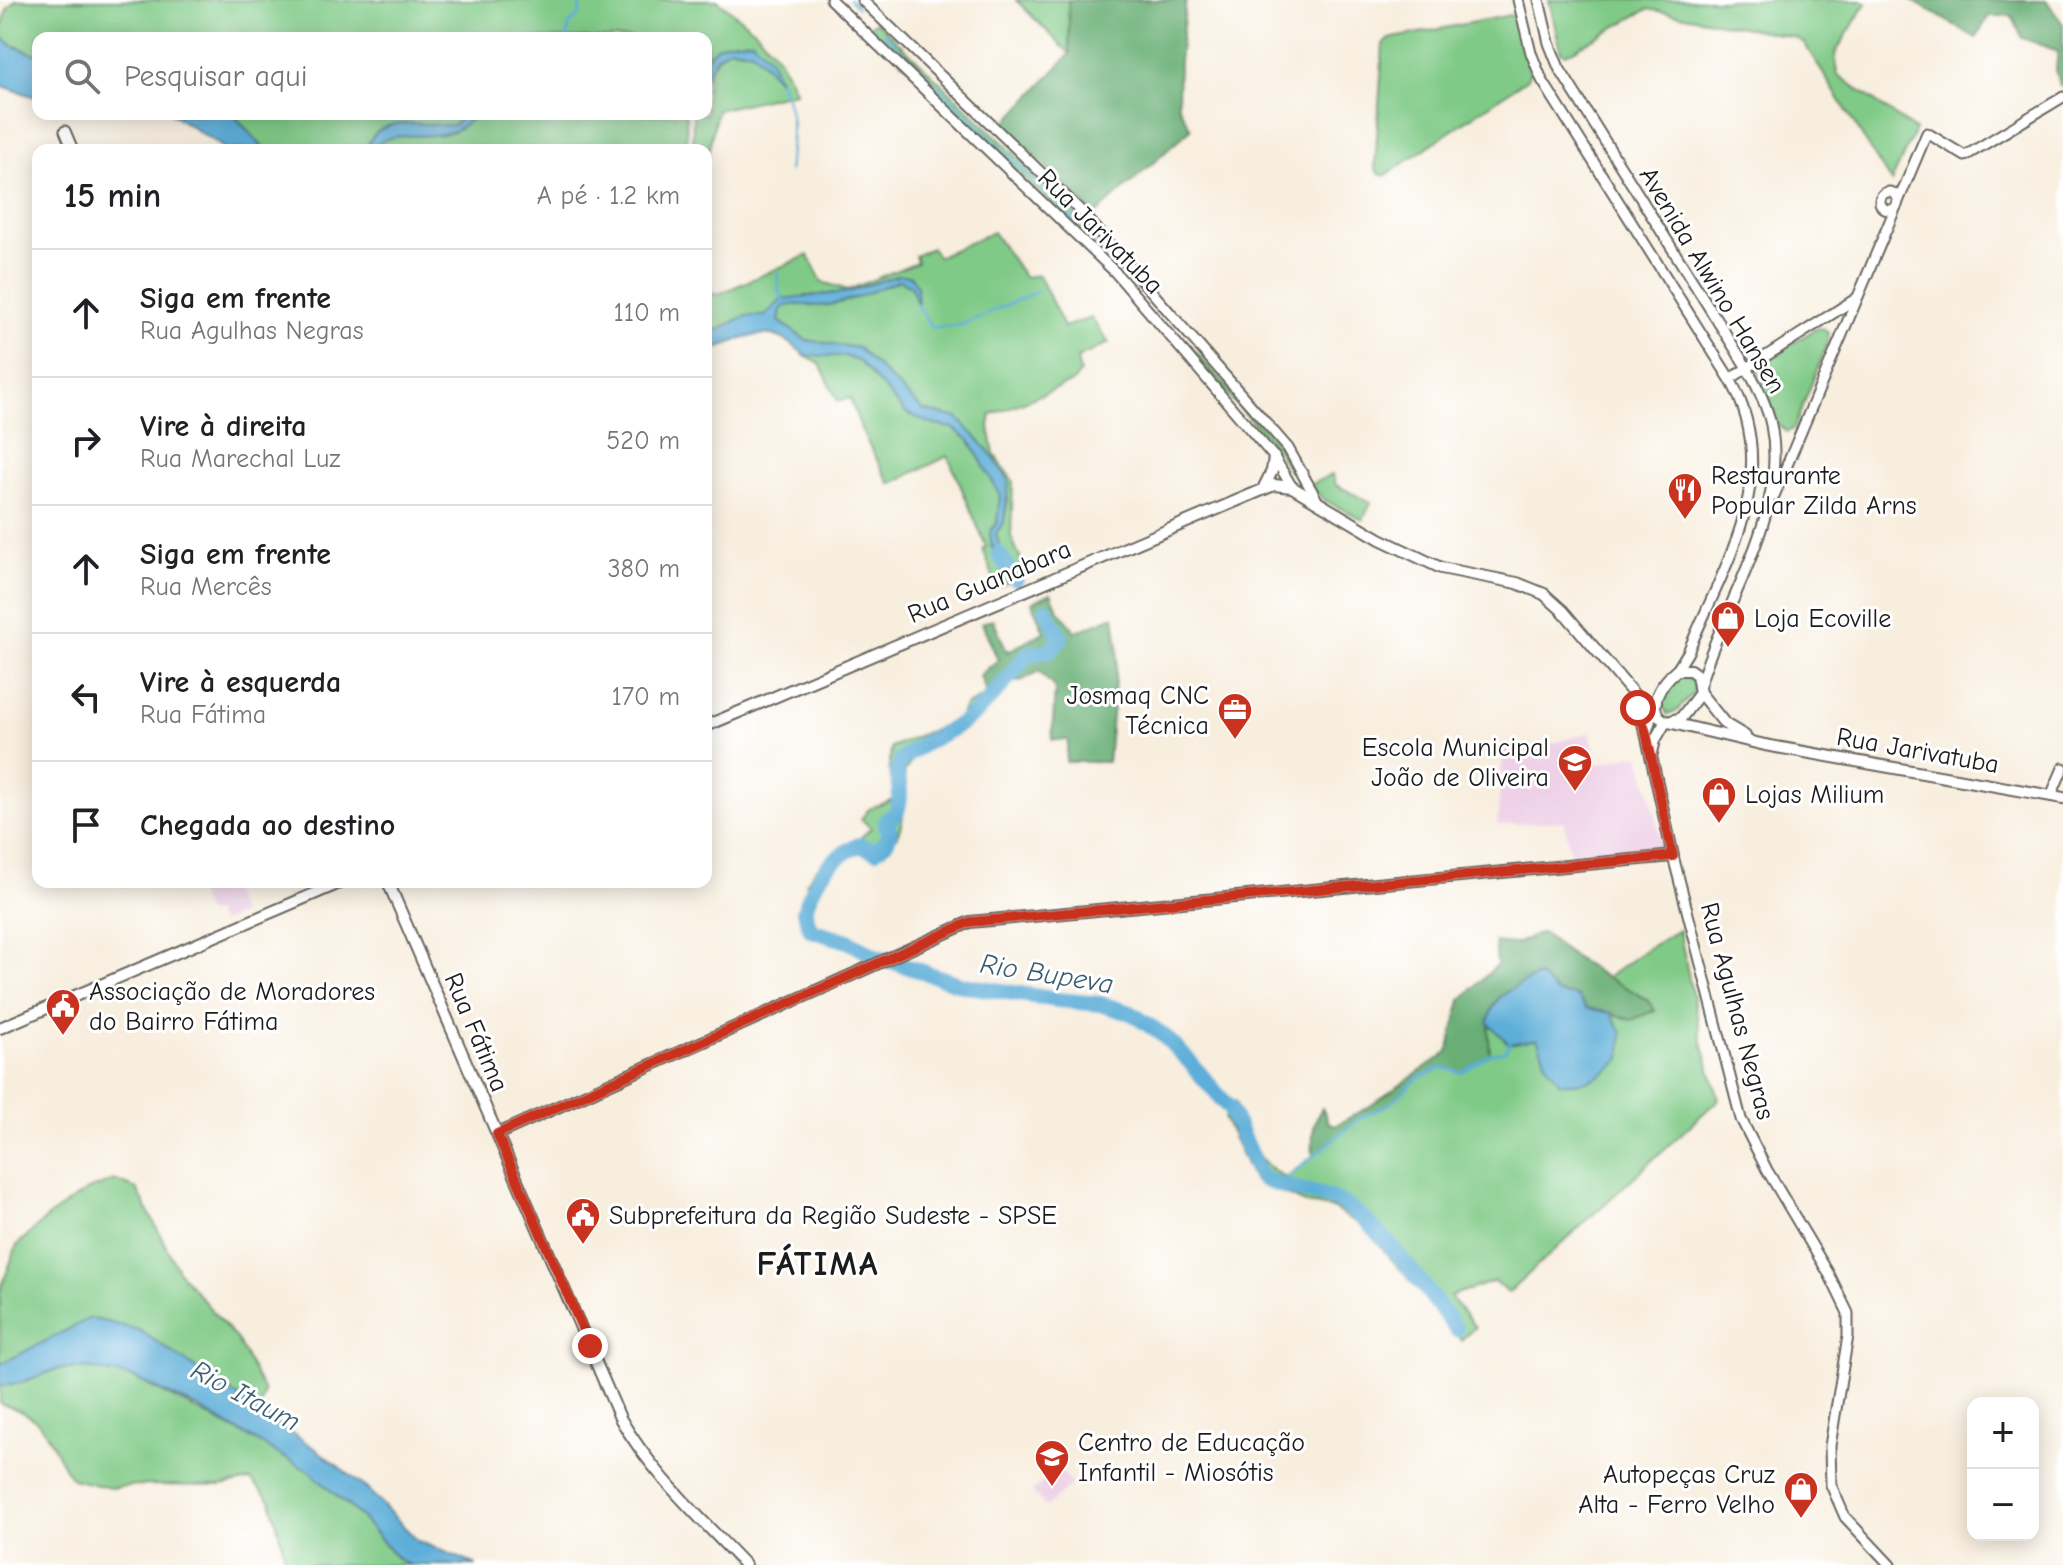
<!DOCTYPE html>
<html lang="pt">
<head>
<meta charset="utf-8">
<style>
  :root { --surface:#fff; --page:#f2f2f2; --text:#202124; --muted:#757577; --line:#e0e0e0 }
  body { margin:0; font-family:"Comic Neue",sans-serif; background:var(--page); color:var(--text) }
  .controls { position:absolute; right:24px; bottom:24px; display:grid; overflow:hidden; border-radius:16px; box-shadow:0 4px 20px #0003 }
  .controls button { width:72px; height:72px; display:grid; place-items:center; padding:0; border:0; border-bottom:2px solid var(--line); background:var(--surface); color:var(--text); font:40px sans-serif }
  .stop { position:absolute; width:24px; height:24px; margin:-18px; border:6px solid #c8321e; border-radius:50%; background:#fff }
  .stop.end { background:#c8321e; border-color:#fff; box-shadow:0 2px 8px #0008 }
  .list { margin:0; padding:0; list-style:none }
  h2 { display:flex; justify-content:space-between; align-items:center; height:104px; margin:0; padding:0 32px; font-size:34px }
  h2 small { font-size:26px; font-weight:400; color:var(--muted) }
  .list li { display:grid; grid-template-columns:52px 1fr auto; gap:24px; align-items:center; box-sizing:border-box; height:128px; padding:0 32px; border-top:2px solid var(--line) }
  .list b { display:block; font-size:30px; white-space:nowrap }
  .list p { margin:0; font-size:26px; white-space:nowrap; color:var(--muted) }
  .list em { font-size:26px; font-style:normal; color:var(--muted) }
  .icon { flex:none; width:44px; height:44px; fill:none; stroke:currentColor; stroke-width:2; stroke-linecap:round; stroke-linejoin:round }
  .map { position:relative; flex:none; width:2063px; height:1565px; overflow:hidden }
  .search { position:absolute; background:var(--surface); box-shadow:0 4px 20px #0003; left:32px; top:32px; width:680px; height:88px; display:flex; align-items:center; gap:20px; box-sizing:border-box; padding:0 28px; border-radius:16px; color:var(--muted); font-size:30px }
  .panel { position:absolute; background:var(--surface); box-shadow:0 4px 20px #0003; left:32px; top:144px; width:680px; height:744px; border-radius:16px }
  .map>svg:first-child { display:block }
  .built { fill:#eed0e7 }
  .green { fill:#80ca87; stroke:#4e7352; stroke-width:2 }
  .forest { fill:#68ae74; stroke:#426548; stroke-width:2 }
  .water { fill:#5daed8; stroke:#3c657a; stroke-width:2 }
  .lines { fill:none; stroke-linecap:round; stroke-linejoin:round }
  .stream { stroke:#5daed8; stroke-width:3 }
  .river { stroke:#5daed8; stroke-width:16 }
  .tertiary-casing { stroke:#696660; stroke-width:13 }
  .secondary-casing { stroke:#696660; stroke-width:14 }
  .tertiary { stroke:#fff; stroke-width:9 }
  .secondary { stroke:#fff; stroke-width:10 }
  .route { stroke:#c8321e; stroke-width:10 }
  .labels { text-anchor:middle; stroke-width:6; stroke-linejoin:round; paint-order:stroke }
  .street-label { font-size:26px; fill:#1c1c1c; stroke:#fff }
  .poi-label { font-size:26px; fill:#1c1c1c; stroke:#fff; text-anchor:start }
  .water-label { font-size:28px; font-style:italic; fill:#395e71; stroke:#fff }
  .district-label { font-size:34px; font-weight:bold; letter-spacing:2px; fill:#1c1c1c; stroke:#fff }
</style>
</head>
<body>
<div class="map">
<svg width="2063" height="1565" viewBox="0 0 2063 1565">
  <rect width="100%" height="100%" fill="#fff"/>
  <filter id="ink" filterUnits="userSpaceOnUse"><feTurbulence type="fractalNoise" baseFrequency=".0125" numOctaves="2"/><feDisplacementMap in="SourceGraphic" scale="16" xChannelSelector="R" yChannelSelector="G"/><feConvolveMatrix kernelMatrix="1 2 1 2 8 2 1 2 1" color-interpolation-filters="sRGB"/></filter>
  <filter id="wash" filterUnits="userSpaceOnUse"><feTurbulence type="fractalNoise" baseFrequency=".006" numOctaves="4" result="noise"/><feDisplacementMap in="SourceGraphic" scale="32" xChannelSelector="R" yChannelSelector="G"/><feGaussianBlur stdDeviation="1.8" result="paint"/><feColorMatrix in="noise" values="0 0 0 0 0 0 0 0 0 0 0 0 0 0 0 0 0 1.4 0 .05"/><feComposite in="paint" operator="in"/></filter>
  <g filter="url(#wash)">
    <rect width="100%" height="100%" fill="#f8eede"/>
    <path class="built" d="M1590 732 1597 764 1640 754 1662 844 1658 850 1572 859 1564 821 1497 825 1504 744 1544 746Z
      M224 882H227L241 914 220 923 214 911 207 914 198 893Z
      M1059 1469 1072 1484 1046 1507 1032 1491Z"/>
    <path class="green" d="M16 0H717L756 31 779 58 796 92 717 110 706 165V150H693V114H706C706 84 702 66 729 48L753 51 777 78 752 40 709 52 706 57V38H38V55L13 45 0 36 7 9Z
      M1016 0H1068L1070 54Z
      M1549 0H1861L1866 3 1835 54 1837 74 1915 130 1891 182 1804 43 1794 37 1648 9 1566 54 1561 53Z
      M1510 15 1516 19 1530 71 1527 79 1385 176 1379 174 1375 168 1383 44 1389 39Z
      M876 21 1051 189 1142 287 1141 290H1138L1105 255 870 31 869 26Z
      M233 114H464L454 125C426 128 378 110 366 150H265Z
      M475 114H686L687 150H375L376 144C410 124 446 151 475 114Z
      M993 232 1024 277 1039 275 1064 327 1091 318 1109 343 1077 358 1080 373 1073 382 991 415 989 426 994 454 1013 481 1011 537 1028 575 997 587 983 549 986 546 948 456 890 484 863 434 850 398 838 401 820 364 805 356H845L860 362 906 413 935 425 953 428 970 441 1000 495 997 523 991 547 1007 557 997 546 996 533 1004 522 1008 499 988 450 939 414 923 410 858 348 806 340 779 321 781 308C792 301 806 306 819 306 847 304 874 290 900 280L911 286 917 304V286L899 275 847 292 782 299 765 316H745L706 336V293L719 294 808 255 822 282 848 290 917 262 915 256 931 248 938 257Z
      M1821 328 1829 333 1828 342 1794 428 1787 432 1777 424 1757 367 1815 329Z
      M1185 340 1285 451 1297 470 1289 471 1278 451 1184 346Z
      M1332 474 1336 485 1371 503 1363 520 1324 500 1310 485Z
      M1683 676 1693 681 1694 692 1676 712 1667 714 1662 704C1666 692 1669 678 1683 676Z
      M987 695 989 701 993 702 962 730 914 756 904 773C908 793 905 845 880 852 873 854 863 851 855 850L829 870 817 885 806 883 815 870 851 841 856 842 871 828 861 819 869 809 895 799 889 769 891 747 959 719 965 706Z
      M1679 930 1703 1046 1719 1099 1508 1293 1495 1281 1450 1296 1475 1327 1461 1340 1365 1228 1334 1209 1308 1204 1254 1181 1224 1118 1235 1102C1247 1133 1254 1163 1286 1178L1359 1119 1391 1103 1418 1078 1442 1068 1463 1072 1488 1023 1539 976 1557 993 1631 1020 1654 1011 1647 999 1606 978 1648 948Z
      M114 1180 137 1189 179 1272 238 1341 264 1392 259 1411 139 1330 18 1357 0 1364V1291L17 1245 50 1215 88 1190Z
      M88 1368 132 1377 269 1447 310 1472 360 1516 399 1560 410 1565H287L271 1501 251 1480 221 1486 139 1485 110 1488 72 1479C45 1441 53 1418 0 1404V1386L22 1382 58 1369Z"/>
    <path class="forest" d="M1068 0H1186L1179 61 1178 105 1191 129 1095 215 1004 125 1070 54Z
      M1911 0H2046L2063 24V83L2060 86 2056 69 2058 51 2022 38 2012 16H1989L1976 38Z
      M1051 593 1058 609 1076 632 1114 616 1118 647 1108 762H1066L1068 740H1052L1055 688 1039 671 1023 680 1011 682 993 702 989 701 980 675 998 660 982 623 993 619 1007 652 1044 632 1032 602Z
      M1543 932C1561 950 1582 963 1604 976 1622 987 1643 992 1655 1010L1631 1020 1611 1013 1586 1008 1577 996 1557 993 1538 976C1490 998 1486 1001 1490 1054L1463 1072 1442 1068 1418 1078 1391 1103 1359 1119 1313 1156C1312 1140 1312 1121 1322 1108L1329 1123 1336 1125 1370 1106 1448 1052 1461 1000 1497 965 1495 942 1515 944Z"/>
    <path class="water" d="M0 36 13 46 38 55V98L0 85Z
      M752 40 770 58 780 82 753 51 730 48 717 56 706 75C706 41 724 42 752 40Z
      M172 114H233L265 150H227Z
      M464 114H475C446 151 410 124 376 144L375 150H366C378 109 426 128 454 125Z
      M899 275H910L917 286 918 308 911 286 900 280C874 290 847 304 819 306 806 306 792 301 781 309L779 321 806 340 858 348 923 410 958 418 988 450 1009 480 1004 522 996 533C998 548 1007 555 1009 570 996 557 991 550 990 531L997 523 1000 495 970 441 953 428 935 425 906 413 860 362 845 356H805C771 319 747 338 706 352V336L745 316H765L782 299 847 292Z
      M1539 976 1557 993 1577 996 1586 1008 1611 1013 1622 1033 1621 1059C1603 1077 1586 1085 1560 1083L1547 1065 1537 1039 1509 1044 1488 1023C1494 992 1512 988 1539 976Z
      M90 1318 139 1330 316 1449 366 1488 418 1541 477 1565H410L399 1560 360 1516 310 1472 196 1407 132 1377 88 1368 58 1369 22 1382 0 1386V1364Z"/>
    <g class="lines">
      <path class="stream" d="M850 0 857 7
        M884 34 1075 221
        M567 38 569 25 580 14 579 0
        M779 81C797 116 791 133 789 170
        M778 272V286L782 299
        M917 305 932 327 961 325 1038 291
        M1277 1182 1286 1178 1359 1119 1391 1103 1418 1078 1442 1068 1463 1072 1490 1054 1505 1051 1509 1044"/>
      <path class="river" d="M999 554 1016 579
        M901 760C920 742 945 735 966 720 991 702 1008 677 1028 654L1050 651 1061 638 1046 610
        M897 771C900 787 902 799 896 814L887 819 885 825 890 831 887 841 875 851 859 845C825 861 816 878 804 911L811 930 848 941 875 956 963 985 1058 1000 1100 1004 1131 1013 1163 1035 1189 1061 1230 1109 1261 1178C1284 1190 1315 1190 1338 1201 1376 1219 1430 1294 1456 1329"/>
    </g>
  </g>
  <g filter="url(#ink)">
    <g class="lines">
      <g class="tertiary-casing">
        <path id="tertiary" d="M831 0 1115 272 1274 457 1292 487
          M862 0 1082 212 1288 448 1318 502
          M1518 0 1531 53 1542 80 1730 379C1784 475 1725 563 1688 652L1677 670
          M1539 0 1549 43 1559 68 1747 368C1757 386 1767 405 1771 425 1789 514 1724 601 1700 685
          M65 131 73 150
          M1880 201a9 9 0 1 1 18 0a9 9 0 1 1-18 0Z
          M1730 379 1857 298
          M1774 496 1927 133 1965 156 2063 97
          M2051 796 2063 768
          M1673 856 1741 1119 1767 1170 1829 1274 1848 1313V1336L1830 1446 1831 1485 1845 1517 1890 1565"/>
      </g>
      <g class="secondary-casing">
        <path id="secondary" d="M1264 487 1272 471 1274 457
          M1700 693 1725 724 1745 736
          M1668 722 1681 718 1700 693 1697 675 1690 670H1677C1662 682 1641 712 1668 722L1765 745 2063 798
          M706 726 1274 485 1292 487 1380 539 1441 568 1517 583 1544 594 1563 611 1636 697 1645 731
          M1652 753 1655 740 1666 721
          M388 882 620 1418C652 1474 701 1518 745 1565
          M0 1028 342 882
          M497 1134 970 922 1673 856 1646 733 1656 701"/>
      </g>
      <use href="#tertiary" class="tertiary"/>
      <use href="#secondary" class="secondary"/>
    </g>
  </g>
  <g class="lines" filter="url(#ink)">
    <path class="route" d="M590 1346 497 1134 970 922 1673 856 1646 733 1638 708"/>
  </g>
  <defs>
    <g id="restaurant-pin" transform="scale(1.8)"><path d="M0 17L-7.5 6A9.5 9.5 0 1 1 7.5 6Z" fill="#c8321e" stroke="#fff"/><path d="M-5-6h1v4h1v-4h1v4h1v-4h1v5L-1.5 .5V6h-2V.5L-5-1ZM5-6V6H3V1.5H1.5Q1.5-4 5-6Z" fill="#fff"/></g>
    <g id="shop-pin" transform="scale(1.8)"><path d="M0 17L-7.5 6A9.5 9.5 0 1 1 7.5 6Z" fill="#c8321e" stroke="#fff"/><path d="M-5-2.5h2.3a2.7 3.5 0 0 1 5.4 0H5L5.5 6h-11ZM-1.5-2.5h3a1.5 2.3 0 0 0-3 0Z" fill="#fff"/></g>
    <g id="office-pin" transform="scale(1.8)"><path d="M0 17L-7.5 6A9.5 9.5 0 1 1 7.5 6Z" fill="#c8321e" stroke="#fff"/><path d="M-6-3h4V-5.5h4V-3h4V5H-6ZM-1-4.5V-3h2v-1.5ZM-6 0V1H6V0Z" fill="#fff"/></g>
    <g id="school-pin" transform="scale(1.8)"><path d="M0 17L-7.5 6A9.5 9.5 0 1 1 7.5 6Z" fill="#c8321e" stroke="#fff"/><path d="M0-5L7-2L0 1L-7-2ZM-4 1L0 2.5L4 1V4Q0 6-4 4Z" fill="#fff"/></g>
    <g id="civic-pin" transform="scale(1.8)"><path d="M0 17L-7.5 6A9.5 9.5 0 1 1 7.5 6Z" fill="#c8321e" stroke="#fff"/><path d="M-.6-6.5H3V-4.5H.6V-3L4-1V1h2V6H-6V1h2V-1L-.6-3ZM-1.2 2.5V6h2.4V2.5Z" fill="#fff"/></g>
  </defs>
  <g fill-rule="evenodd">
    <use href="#restaurant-pin" x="1685" y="490"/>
    <use href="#shop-pin" x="1728" y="618"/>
    <use href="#office-pin" x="1235" y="710"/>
    <use href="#school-pin" x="1575" y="762"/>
    <use href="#shop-pin" x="1719" y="794"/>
    <use href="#civic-pin" x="63" y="1006"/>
    <use href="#civic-pin" x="583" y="1215"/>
    <use href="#school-pin" x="1052" y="1457"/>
    <use href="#shop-pin" x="1801" y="1489"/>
  </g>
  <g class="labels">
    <g class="street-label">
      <text transform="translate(1101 231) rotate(45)" y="9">Rua Jarivatuba</text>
      <text transform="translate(1713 280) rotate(59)" y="9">Avenida Alwino Hansen</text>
      <text transform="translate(989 581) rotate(-23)" y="9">Rua Guanabara</text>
      <text transform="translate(1918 750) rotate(10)" y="9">Rua Jarivatuba</text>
      <text transform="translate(1738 1011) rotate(75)" y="9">Rua Agulhas Negras</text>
      <text transform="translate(477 1032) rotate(67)" y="9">Rua Fátima</text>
    </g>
    <g class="poi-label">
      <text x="1711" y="484">Restaurante<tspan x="1711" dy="30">Popular Zilda Arns</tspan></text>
      <text x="1754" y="627">Loja Ecoville</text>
      <text x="1209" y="704" text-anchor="end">Josmaq CNC<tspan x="1209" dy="30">Técnica</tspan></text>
      <text x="1549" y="756" text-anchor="end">Escola Municipal<tspan x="1549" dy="30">João de Oliveira</tspan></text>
      <text x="1745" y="803">Lojas Milium</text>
      <text x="89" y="1000">Associação de Moradores<tspan x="89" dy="30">do Bairro Fátima</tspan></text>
      <text x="609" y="1224">Subprefeitura da Região Sudeste - SPSE</text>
      <text x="1078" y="1451">Centro de Educação<tspan x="1078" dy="30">Infantil - Miosótis</tspan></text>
      <text x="1775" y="1483" text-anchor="end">Autopeças Cruz<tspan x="1775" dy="30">Alta - Ferro Velho</tspan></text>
    </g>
    <g class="water-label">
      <text transform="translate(1047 973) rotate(9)" y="10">Rio Bupeva</text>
      <text transform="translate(246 1395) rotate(28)" y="10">Rio Itaum</text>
    </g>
    <g class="district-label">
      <text x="818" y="1275">FÁTIMA</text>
    </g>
  </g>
</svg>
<div class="controls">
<button>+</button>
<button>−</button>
</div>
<div class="stop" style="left:1638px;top:708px"></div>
<div class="stop end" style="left:590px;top:1346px"></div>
<div class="search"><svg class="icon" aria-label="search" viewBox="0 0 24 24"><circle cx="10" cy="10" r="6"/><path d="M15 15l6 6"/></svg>Pesquisar aqui</div>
<section class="panel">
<h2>15 min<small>A pé · 1.2 km</small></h2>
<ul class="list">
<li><svg class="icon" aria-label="ahead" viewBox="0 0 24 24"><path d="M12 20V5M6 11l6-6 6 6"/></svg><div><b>Siga em frente</b><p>Rua Agulhas Negras</p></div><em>110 m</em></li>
<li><svg class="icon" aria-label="right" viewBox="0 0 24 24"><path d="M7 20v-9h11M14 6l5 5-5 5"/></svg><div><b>Vire à direita</b><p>Rua Marechal Luz</p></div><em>520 m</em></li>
<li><svg class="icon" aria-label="ahead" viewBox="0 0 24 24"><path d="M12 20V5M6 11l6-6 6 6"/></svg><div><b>Siga em frente</b><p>Rua Mercês</p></div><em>380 m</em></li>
<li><svg class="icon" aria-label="left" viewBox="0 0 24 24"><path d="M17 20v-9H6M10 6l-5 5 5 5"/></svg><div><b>Vire à esquerda</b><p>Rua Fátima</p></div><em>170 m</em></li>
<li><svg class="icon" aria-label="arrive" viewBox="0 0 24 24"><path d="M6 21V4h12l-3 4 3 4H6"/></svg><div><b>Chegada ao destino</b></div></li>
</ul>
</section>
</div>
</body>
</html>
